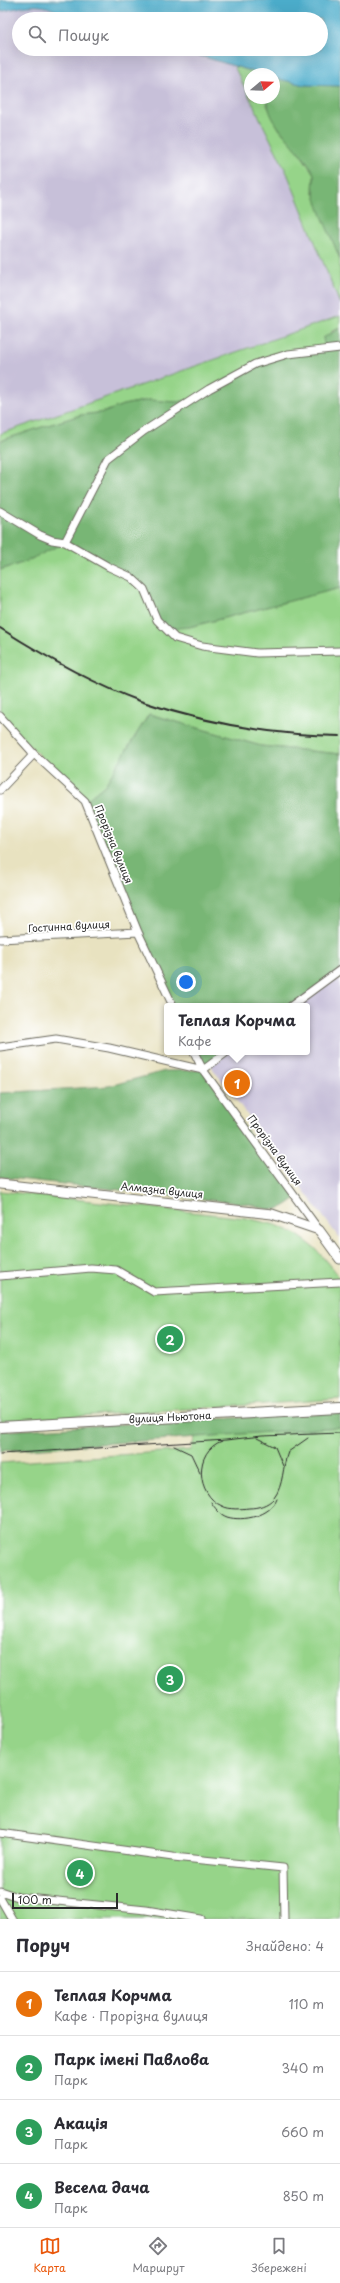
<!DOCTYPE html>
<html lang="uk">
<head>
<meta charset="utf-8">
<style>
  :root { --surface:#fff; --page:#f2f2f3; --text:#2b2b33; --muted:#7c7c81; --line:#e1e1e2; --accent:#ea580c }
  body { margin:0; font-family:"Playpen Sans",sans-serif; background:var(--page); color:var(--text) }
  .compass { position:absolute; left:244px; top:68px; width:36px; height:36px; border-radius:50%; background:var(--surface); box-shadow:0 4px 16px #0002; rotate:71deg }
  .scale { position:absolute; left:12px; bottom:10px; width:106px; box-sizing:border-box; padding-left:4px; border:2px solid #2b2b2b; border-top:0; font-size:11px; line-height:14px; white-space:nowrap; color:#2b2b2b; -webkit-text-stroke:3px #fff; paint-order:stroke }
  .you { position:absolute; left:186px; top:982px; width:14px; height:14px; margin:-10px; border:3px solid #fff; border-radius:50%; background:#1a73e8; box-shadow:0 0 0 6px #1a73e833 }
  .badge { display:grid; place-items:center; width:26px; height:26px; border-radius:50%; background:var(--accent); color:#fff; font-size:13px; font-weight:700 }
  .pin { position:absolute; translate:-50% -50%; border:2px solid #fff; box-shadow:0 1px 4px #0006 }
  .popup { position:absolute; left:164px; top:1003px; width:146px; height:52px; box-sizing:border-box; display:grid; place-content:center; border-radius:4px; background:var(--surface); filter:drop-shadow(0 1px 3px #0005); font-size:13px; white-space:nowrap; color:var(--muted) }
  .popup b { font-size:15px; color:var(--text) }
  .popup::after { content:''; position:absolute; left:50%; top:100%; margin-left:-8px; border:8px solid transparent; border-top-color:var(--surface) }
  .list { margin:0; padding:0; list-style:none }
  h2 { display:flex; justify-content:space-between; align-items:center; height:52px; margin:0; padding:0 16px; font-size:17px }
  h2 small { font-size:13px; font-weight:400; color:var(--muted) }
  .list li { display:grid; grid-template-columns:26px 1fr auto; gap:12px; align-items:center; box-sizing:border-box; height:64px; padding:0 16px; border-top:1px solid var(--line) }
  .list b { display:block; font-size:15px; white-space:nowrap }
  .list p { margin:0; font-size:13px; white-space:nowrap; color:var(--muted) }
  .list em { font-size:13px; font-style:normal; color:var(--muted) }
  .icon { flex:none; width:22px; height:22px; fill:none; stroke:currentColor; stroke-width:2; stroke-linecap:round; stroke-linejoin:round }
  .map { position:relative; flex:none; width:340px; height:1919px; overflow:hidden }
  .search { position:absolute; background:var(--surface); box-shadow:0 4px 16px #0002; left:12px; right:12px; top:12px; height:44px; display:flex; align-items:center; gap:10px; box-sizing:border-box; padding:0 14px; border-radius:22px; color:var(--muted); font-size:15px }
  .sheet { height:308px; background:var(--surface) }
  nav { display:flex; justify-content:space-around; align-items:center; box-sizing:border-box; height:56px; border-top:1px solid var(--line); background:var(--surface); font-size:11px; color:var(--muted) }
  nav a { display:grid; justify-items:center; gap:2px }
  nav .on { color:var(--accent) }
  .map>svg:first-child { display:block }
  .industrial { fill:#c7c0d9 }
  .green { fill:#96d489; stroke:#60805a }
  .forest { fill:#78b675; stroke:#527050 }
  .water { fill:#4bacca; stroke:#3b6c7a }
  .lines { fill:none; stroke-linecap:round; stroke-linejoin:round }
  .street-casing { stroke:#6d6b5f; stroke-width:9 }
  .secondary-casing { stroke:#6d6b5f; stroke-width:11 }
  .primary-casing { stroke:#6d6b5f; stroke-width:12 }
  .street { stroke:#fff; stroke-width:7 }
  .secondary { stroke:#fff; stroke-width:9 }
  .primary { stroke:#fff; stroke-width:10 }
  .tram { stroke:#2b2b2b; stroke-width:1 }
  .rail { stroke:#2b2b2b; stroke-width:2 }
  .labels { text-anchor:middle; stroke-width:3.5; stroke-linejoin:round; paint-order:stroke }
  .street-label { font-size:10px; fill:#2b2b2b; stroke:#fff }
</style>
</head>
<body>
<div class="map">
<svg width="340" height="1919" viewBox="0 0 340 1919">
  <rect width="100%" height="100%" fill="#fff"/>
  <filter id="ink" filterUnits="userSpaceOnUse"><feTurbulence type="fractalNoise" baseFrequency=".025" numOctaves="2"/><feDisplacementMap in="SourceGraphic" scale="8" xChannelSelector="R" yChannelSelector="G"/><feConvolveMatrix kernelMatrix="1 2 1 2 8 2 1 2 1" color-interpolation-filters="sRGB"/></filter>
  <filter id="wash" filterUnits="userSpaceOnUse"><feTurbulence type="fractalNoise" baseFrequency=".012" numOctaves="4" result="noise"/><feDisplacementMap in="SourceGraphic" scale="16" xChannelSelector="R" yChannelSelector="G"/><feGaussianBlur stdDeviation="0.9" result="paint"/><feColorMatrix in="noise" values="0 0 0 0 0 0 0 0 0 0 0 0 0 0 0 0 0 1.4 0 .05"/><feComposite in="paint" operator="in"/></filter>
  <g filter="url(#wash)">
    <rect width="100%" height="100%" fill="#e8e2c0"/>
    <path class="industrial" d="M33 4 49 6 69 19H19V49H110L132 52H187L234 66 287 173 340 304V316L0 434V12Z
      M340 970V1239L210 1065 227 1052H307V1006H291Z"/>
    <path class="green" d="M234 66 262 74H250V98H268L267 105 279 129 297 149 314 174 313 190 340 259V304L287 173Z
      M340 316V328L332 331 325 351 192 400 176 402 149 400 123 405 105 412 81 415 45 426 0 441V434Z
      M65 542 131 577 189 627 340 588V754L261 746 149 714 105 785 85 801 0 716V570L25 562Z
      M0 1191 246 1218 276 1225 295 1233 315 1248 340 1278V1399L0 1421Z
      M340 1427V1919H0V1463L191 1450 195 1437Z"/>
    <path class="forest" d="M275 78 304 85 340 86V259C332 238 318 211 314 190 312 184 316 178 313 172 302 149 265 124 268 98H274Z
      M340 328V588L189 627 164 629 138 582 66 542 25 562 0 570V441L45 426 81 415 105 412 123 405 149 400 176 402 192 400 227 379 288 354 325 350 323 338Z
      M149 714 261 746 340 754V970L291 1006H173L85 801 105 785Z
      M194 1052H227L203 1070 296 1198C274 1215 273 1210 248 1204L0 1177V1093L109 1086 165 1071 202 1070Z
      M340 1412V1427L0 1451V1431Z"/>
    <path class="water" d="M0 0H340V86L304 85 275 78 274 74H261L187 52H132L110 49H321V19H69C44 0 29 5 0 12Z"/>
  </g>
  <g filter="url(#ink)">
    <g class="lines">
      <g class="street-casing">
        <path id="street" d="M0 511 40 535 52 540 65 542 109 567 131 577 144 589 157 620 175 638 202 646 257 653 340 651
          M65 542 108 459 144 431 209 389 255 364 288 354 340 348
          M0 716 34 754 85 801 138 932 173 1006
          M0 790 34 754
          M0 939 138 932
          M291 1006 340 970
          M0 1047 56 1039 109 1048 203 1070 227 1052
          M194 1052 203 1070 319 1230
          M0 1276 91 1268 116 1270 154 1292 340 1282
          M0 1833 173 1857 283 1868 284 1919
          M0 1891 18 1897 146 1910 201 1919
          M0 1898 12 1919"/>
      </g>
      <g class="secondary-casing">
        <path id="secondary" d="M0 1184 272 1214 319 1230 340 1259"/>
      </g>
      <g class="primary-casing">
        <path id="primary" d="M0 1427 340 1408"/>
      </g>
      <use href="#street" class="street"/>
      <use href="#secondary" class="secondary"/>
      <use href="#primary" class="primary"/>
      <path class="tram" d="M257 1438 275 1447 283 1466
        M222 1441C193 1451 196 1495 222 1506 230 1510 240 1509 249 1508 258 1508 268 1505 274 1498 284 1485 282 1467 288 1452L308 1438
        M174 1446 191 1454 200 1473
        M0 1454 226 1440 262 1436 340 1433
        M211 1502C215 1508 219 1514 227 1517 243 1522 271 1516 277 1499"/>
      <path class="rail" d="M0 628C44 656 91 683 140 701 204 723 273 735 340 736"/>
    </g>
  </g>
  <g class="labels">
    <g class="street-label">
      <text transform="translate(114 844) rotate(68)" y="4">Прорізна вулиця</text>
      <text transform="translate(69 926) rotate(-3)" y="4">Гостинна вулиця</text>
      <text transform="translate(275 1150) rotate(54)" y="4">Прорізна вулиця</text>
      <text transform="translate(162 1190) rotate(6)" y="4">Алмазна вулиця</text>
      <text transform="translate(170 1417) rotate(-3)" y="4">вулиця Ньютона</text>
    </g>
  </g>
</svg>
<svg class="compass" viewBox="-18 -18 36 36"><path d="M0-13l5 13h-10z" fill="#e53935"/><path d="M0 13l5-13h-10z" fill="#7c7c81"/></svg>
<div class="scale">100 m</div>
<div class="you"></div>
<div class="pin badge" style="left:237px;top:1083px;background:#e8710a">1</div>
<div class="popup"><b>Теплая Корчма</b>Кафе</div>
<div class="pin badge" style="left:170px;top:1339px;background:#2e9e5b">2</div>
<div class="pin badge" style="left:170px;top:1679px;background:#2e9e5b">3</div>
<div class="pin badge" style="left:80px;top:1873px;background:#2e9e5b">4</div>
<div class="search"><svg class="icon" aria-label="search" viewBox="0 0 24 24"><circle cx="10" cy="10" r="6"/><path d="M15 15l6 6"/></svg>Пошук</div>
</div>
<section class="sheet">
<h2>Поруч<small>Знайдено: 4</small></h2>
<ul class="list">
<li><span class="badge" style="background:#e8710a">1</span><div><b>Теплая Корчма</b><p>Кафе · Прорізна вулиця</p></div><em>110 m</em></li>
<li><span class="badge" style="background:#2e9e5b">2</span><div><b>Парк імені Павлова</b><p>Парк</p></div><em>340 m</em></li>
<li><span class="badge" style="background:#2e9e5b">3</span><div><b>Акація</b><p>Парк</p></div><em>660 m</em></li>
<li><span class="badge" style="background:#2e9e5b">4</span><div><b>Весела дача</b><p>Парк</p></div><em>850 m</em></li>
</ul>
</section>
<nav>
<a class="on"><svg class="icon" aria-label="map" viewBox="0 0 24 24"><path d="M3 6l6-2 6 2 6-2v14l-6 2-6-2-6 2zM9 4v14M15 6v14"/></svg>Карта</a>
<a><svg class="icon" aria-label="directions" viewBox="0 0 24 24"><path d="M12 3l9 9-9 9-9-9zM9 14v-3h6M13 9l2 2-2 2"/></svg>Маршрут</a>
<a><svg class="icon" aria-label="saved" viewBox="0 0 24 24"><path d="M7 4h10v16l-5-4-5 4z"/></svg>Збережені</a>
</nav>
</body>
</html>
